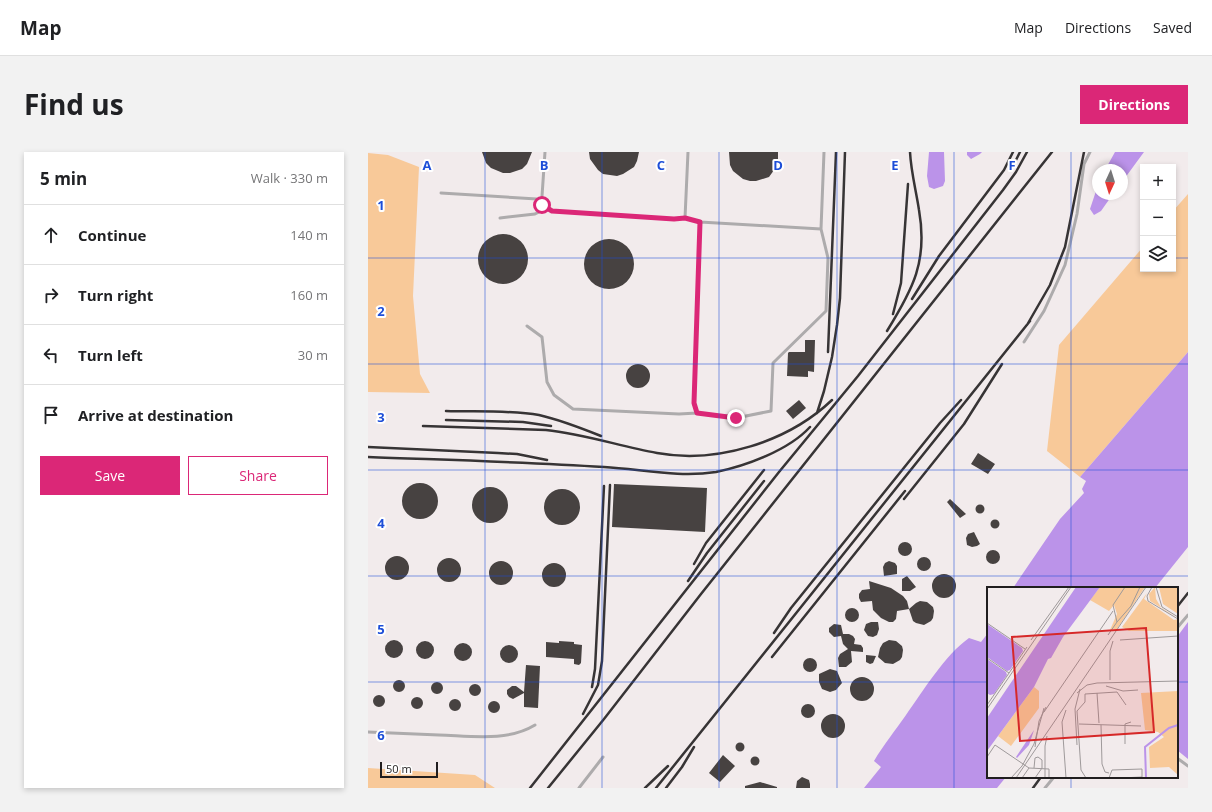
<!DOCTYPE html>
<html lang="en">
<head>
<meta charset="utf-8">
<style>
  :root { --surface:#fff; --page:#f2f2f2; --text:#202124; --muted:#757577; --line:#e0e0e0; --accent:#db2777 }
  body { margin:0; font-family:"Open Sans",sans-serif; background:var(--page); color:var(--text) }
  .controls { position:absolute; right:12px; top:12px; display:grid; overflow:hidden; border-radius:0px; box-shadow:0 2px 6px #0003 }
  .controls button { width:36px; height:36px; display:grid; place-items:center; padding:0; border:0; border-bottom:1px solid var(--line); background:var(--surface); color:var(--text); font:20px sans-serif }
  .compass { position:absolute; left:724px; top:12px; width:36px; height:36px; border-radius:50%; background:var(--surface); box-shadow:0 2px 6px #0003; rotate:184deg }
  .scale { position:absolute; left:12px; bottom:10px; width:58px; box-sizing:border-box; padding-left:4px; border:2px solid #211e1f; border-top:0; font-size:11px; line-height:14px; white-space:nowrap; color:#211e1f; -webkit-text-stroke:3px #fff; paint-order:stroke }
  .stop { position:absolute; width:12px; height:12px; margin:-9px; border:3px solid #db2777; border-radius:50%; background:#fff }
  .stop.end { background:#db2777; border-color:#fff; box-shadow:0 1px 4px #0008 }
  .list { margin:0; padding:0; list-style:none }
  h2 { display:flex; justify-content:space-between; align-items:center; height:52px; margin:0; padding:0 16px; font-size:17px }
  h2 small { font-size:13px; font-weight:400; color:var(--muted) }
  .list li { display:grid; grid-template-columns:26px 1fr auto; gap:12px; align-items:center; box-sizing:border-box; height:60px; padding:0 16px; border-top:1px solid var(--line) }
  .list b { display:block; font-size:15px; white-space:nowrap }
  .list em { font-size:13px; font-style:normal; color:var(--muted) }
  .actions { display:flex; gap:8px; padding:12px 16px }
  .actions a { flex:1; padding:9px 0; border:1px solid var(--accent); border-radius:0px; text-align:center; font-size:14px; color:var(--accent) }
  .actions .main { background:var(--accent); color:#fff }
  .icon { flex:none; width:22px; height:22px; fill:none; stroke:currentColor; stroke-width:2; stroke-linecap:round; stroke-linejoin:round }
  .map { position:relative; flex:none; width:820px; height:636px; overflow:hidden; border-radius:0px }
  header { display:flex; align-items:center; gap:24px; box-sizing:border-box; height:56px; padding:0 20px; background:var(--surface); border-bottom:1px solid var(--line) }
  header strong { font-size:19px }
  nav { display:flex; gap:22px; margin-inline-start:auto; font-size:14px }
  .intro { display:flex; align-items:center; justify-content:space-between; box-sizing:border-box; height:96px; padding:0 24px }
  h1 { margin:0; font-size:28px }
  .button { padding:10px 18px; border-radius:0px; background:var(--accent); color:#fff; font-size:14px; font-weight:700 }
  main { display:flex; gap:24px; padding:0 24px }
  aside { flex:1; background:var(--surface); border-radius:0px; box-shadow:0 2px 6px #0003 }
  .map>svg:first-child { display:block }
  .green { fill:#f8c999 }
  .water { fill:#bb93e9 }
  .building { fill:#474241 }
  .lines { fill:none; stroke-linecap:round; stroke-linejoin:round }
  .service { stroke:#adabac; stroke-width:3 }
  .rail { stroke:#373435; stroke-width:2.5 }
  .route { stroke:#db2777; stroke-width:5 }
  .grid { fill:none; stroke:#1d4ed8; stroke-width:1; stroke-opacity:0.55 }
  .inset-river { fill:none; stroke:#bb93e9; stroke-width:2 }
  .inset-road { fill:none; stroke:#9e999a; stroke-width:1 }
  .view { fill:#d62828; fill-opacity:0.15; stroke:#d62828; stroke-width:2 }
  .inset-edge { fill:none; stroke:#211e1f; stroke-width:2 }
  .grid-label { font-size:13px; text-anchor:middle; font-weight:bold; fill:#1d4ed8; stroke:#fff; stroke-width:4; stroke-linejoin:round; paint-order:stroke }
</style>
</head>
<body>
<header>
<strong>Map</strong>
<nav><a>Map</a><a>Directions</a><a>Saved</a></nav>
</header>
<div class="intro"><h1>Find us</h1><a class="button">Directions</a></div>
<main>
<aside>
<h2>5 min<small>Walk · 330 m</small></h2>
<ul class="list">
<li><svg class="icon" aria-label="ahead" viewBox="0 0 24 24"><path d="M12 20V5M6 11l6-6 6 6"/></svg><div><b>Continue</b></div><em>140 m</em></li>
<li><svg class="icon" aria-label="right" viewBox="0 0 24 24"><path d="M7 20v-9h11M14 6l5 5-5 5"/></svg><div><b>Turn right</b></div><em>160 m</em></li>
<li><svg class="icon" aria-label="left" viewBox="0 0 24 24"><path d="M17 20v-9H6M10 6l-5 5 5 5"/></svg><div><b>Turn left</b></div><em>30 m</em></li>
<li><svg class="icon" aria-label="arrive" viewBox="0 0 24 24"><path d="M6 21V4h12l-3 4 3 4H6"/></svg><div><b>Arrive at destination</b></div></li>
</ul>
<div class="actions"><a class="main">Save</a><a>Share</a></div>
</aside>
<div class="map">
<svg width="820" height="636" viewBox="0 0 820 636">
  <rect width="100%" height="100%" fill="#f2ebec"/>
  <path class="green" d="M0 1 20 3 51 15 45 144 52 222 62 241 0 240Z
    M820 42V200L712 325 679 299 691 193 775 95V117H805V59Z
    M0 616 107 623 127 636H0Z"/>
  <path class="water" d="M561 0H576L577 29 575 34 566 37 561 35 559 24Z
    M599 0H614L612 2 603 7 599 3Z
    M747 0H776L754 30V18H737Z
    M730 33V42H745L733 59 726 63 722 57Z
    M820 200V395L787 436H654L651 434 649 436H645L692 367 716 341 714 337 718 329 712 325Z
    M820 470V607L809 598V485Z
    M620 481V625H638L629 636H496L513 615 506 609C516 592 527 579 538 563 555 539 577 503 601 486L613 490Z"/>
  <path class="building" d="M114 0H164L159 12 154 17 142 21H135L123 16 118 11Z
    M221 0H271L269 9 266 15 255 22 249 24 235 22 230 18 222 7Z
    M361 0H410V7L409 14 401 25 388 29H382L375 27 365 19 362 13Z
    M110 107a25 25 0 1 1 50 0a25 25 0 1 1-50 0Z
    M216 112a25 25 0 1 1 50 0a25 25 0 1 1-50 0Z
    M437 188H447L446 220 440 219V225L419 224 420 201 421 200H437Z
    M258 224a12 12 0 1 1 24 0a12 12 0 1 1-24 0Z
    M431 248 438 256 425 267 418 259Z
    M610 301 627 312 620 322 603 312Z
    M34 349a18 18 0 1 1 36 0a18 18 0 1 1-36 0Z
    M246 332 339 336 337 380 244 375Z
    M104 353a18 18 0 1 1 36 0a18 18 0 1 1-36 0Z
    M176 355a18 18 0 1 1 36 0a18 18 0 1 1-36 0Z
    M582 347 598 362 592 366 579 350Z
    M607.5 357a4.5 4.5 0 1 1 9 0a4.5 4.5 0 1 1-9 0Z
    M622.5 372a4.5 4.5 0 1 1 9 0a4.5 4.5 0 1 1-9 0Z
    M606 380 612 392 609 394 604 395 599 393 598 386 600 382Z
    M530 397a7 7 0 1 1 14 0a7 7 0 1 1-14 0Z
    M618 405a7 7 0 1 1 14 0a7 7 0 1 1-14 0Z
    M17 416a12 12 0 1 1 24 0a12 12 0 1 1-24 0Z
    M549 412a7 7 0 1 1 14 0a7 7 0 1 1-14 0Z
    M69 418a12 12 0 1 1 24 0a12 12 0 1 1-24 0Z
    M121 421a12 12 0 1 1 24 0a12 12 0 1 1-24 0Z
    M521 409 527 411 529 414V422L516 424 515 415 517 411Z
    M174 423a12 12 0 1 1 24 0a12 12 0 1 1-24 0Z
    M564 434a12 12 0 1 1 24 0a12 12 0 1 1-24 0Z
    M539 424 548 435 542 439H534V427Z
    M501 429 523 436 535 444 539 449 541 457 529 459 528 467 525 470H521L513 466 505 458 504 449 493 450 491 446V442L494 438 502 437Z
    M552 449 559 450 565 455 566 459 565 466 563 469 556 473 548 471 545 469 541 457 548 451Z
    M477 463a7 7 0 1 1 14 0a7 7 0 1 1-14 0Z
    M503 470H510L511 477 509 483 505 485 500 484 496 478 498 472Z
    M466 472 473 473 475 482H481L485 484 487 487 486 492 493 493 495 496V500L483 499 484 510 478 515H471L470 506 472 502 480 497 475 492 473 484 466 485 461 480V476Z
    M521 488 528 489 534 494 535 498 534 505 532 508 525 512 517 511 510 505 512 496 515 491Z
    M17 497a9 9 0 1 1 18 0a9 9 0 1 1-18 0Z
    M191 489 206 490V492L214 493 213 511 211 513 206 512V507L178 505V490L191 491Z
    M48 498a9 9 0 1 1 18 0a9 9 0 1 1-18 0Z
    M86 500a9 9 0 1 1 18 0a9 9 0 1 1-18 0Z
    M132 502a9 9 0 1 1 18 0a9 9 0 1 1-18 0Z
    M498 503 508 504 505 511 502 512 498 510Z
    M435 513a7 7 0 1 1 14 0a7 7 0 1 1-14 0Z
    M158 513 172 514 170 556 156 555V541L145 547 141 545 139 542V538L144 534H148L156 540Z
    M462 517 469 519 474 531 468 538 462 540 454 537 451 530V522Z
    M482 537a12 12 0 1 1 24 0a12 12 0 1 1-24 0Z
    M25 534a6 6 0 1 1 12 0a6 6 0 1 1-12 0Z
    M63 536a6 6 0 1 1 12 0a6 6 0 1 1-12 0Z
    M101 538a6 6 0 1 1 12 0a6 6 0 1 1-12 0Z
    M5 549a6 6 0 1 1 12 0a6 6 0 1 1-12 0Z
    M43 551a6 6 0 1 1 12 0a6 6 0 1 1-12 0Z
    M81 553a6 6 0 1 1 12 0a6 6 0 1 1-12 0Z
    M120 555a6 6 0 1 1 12 0a6 6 0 1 1-12 0Z
    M433 559a7 7 0 1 1 14 0a7 7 0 1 1-14 0Z
    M453 574a12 12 0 1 1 24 0a12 12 0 1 1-24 0Z
    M367.5 595a4.5 4.5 0 1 1 9 0a4.5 4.5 0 1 1-9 0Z
    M355 603 367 614 352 630 341 621Z
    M382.5 609a4.5 4.5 0 1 1 9 0a4.5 4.5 0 1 1-9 0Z
    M434 625 441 628 442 632V636H428L429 629Z
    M392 630 409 635V636H377V634Z"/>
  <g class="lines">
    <path class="service" d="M73 41 169 47 174 53 184 59 306 67 317 66 332 70 453 77
      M132 66 167 62 173 59 177 0
      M317 66 320 0
      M159 174 174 185 179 230 186 243 205 257 311 262 329 261 368 266 403 259 405 211 458 159 460 106 453 77 456 0
      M656 190 676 159 697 113 709 62 716 12 722 0
      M329 261 326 251 332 70
      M809 476 820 463
      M0 580C24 581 47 582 71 583 103 584 139 590 167 573
      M809 606 820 614
      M211 636 235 605
      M677 636 686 625"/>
    <path class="rail" d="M643 18 652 0
      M544 147 571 104 636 18 645 0
      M525 162 533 131 540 32
      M659 173 682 133 697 95 716 0
      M519 179C545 137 560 109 551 58 548 38 543 20 542 0
      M460 200 468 0
      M78 259C107 260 143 258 171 263 193 268 213 276 233 284
      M449 261 456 239 464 205 469 173 472 146 477 0
      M78 268 155 270 183 274
      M55 274 178 278C216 282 251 294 289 301 349 312 420 290 464 248
      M0 295 130 301 149 302 179 308
      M0 305C79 308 157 310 236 315 273 317 310 326 348 320 378 314 421 298 442 275
      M536 347 596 272 634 212
      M326 412 338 391 396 318
      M320 429 339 401 396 329
      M809 455 820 441
      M406 481 423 456 572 271 593 248
      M404 505 537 339
      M224 535 227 517 236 334
      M215 562 230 533 234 509 242 333
      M162 636 411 320 490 224 635 38 648 20 659 0
      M180 636 236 567 333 442 684 0
      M277 636 300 614
      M288 636 662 169
      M298 636 314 615 326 595
      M665 636 673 625"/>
  </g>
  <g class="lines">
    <path class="route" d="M174 53 184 59 306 67 317 66 332 70 326 251 329 261 368 266"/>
  </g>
  <path class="grid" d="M117 0V636M234 0V636M351 0V636M469 0V636M586 0V636M703 0V436M0 106H775M805 106H820M0 212H820M0 318H820M0 424H820M0 530H620M809 530H820M703 625V636"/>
  <g transform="translate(619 435)">
    <rect width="191" height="191" fill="#f2ebec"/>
    <path d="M113 0H158L130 42 123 43 130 27 127 18 122 24 103 13ZM168 0 169 12 175 22 191 31 163 14 162 7ZM172 0H191V27L176 17ZM160 6 157 12 187 33 191 32V44H142L135 40ZM47 100 52 104V121L24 159 11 149ZM191 104V188L182 180 163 181 162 160 177 150 171 145 158 143 154 106Z" fill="#f8c999"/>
    <path d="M89 0H113L76 50 64 71 61 72 47 100 0 164V131ZM0 37 35 61 36 64 23 83 20 84 0 70ZM0 72 19 85 20 88 7 107 3 108 0 106ZM47 143 42 158 30 171 29 170Z" fill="#bb93e9"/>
    <path class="inset-river" d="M159 191 158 160 182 141 191 138"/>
    <path class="inset-road" d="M165 0 160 9 161 14 191 32M169 0 175 20 191 30M130 35 144 19 153 0M0 36 38 62M121 48 130 35 126 18 138 0M44 53 82 0M133 53 191 49M0 71 22 86M123 93V64L126 54M119 99 136 104 151 103M90 106 100 98 110 96 191 94M110 106 112 136M0 118 40 60M0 122 84 0M79 123 75 135 79 191M57 125 126 24M92 137 154 139M114 138 115 177 118 185 122 186M138 157V137L144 135M90 158 88 122 93 102M48 160 52 134 59 120M0 170 8 158 42 181 62 182V191M47 181 48 171 51 170 55 173V181L48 191M24 191 35 179 47 157 57 121M29 191 159 0M35 191 42 181M58 191V159L60 149M99 191 94 183 90 124 98 115V107L130 105 139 118M122 191 125 183 155 182V190L133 191"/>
    <path class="view" d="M159 41 167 145 33 154 25 50Z"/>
    <rect width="191" height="191" class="inset-edge"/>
  </g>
  <g class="grid-label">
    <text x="59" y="18">A</text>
    <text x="176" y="18">B</text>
    <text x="293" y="18">C</text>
    <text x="410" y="18">D</text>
    <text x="527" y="18">E</text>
    <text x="644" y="18">F</text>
    <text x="13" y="58">1</text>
    <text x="13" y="164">2</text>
    <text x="13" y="270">3</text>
    <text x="13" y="376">4</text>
    <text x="13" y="482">5</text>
    <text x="13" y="588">6</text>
  </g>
</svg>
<div class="controls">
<button>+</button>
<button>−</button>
<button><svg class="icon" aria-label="layers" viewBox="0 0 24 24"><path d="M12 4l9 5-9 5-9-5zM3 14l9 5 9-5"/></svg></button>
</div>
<svg class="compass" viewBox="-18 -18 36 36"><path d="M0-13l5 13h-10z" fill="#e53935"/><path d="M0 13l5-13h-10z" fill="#757577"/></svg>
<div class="scale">50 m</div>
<div class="stop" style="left:174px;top:53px"></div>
<div class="stop end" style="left:368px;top:266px"></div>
</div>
</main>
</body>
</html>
